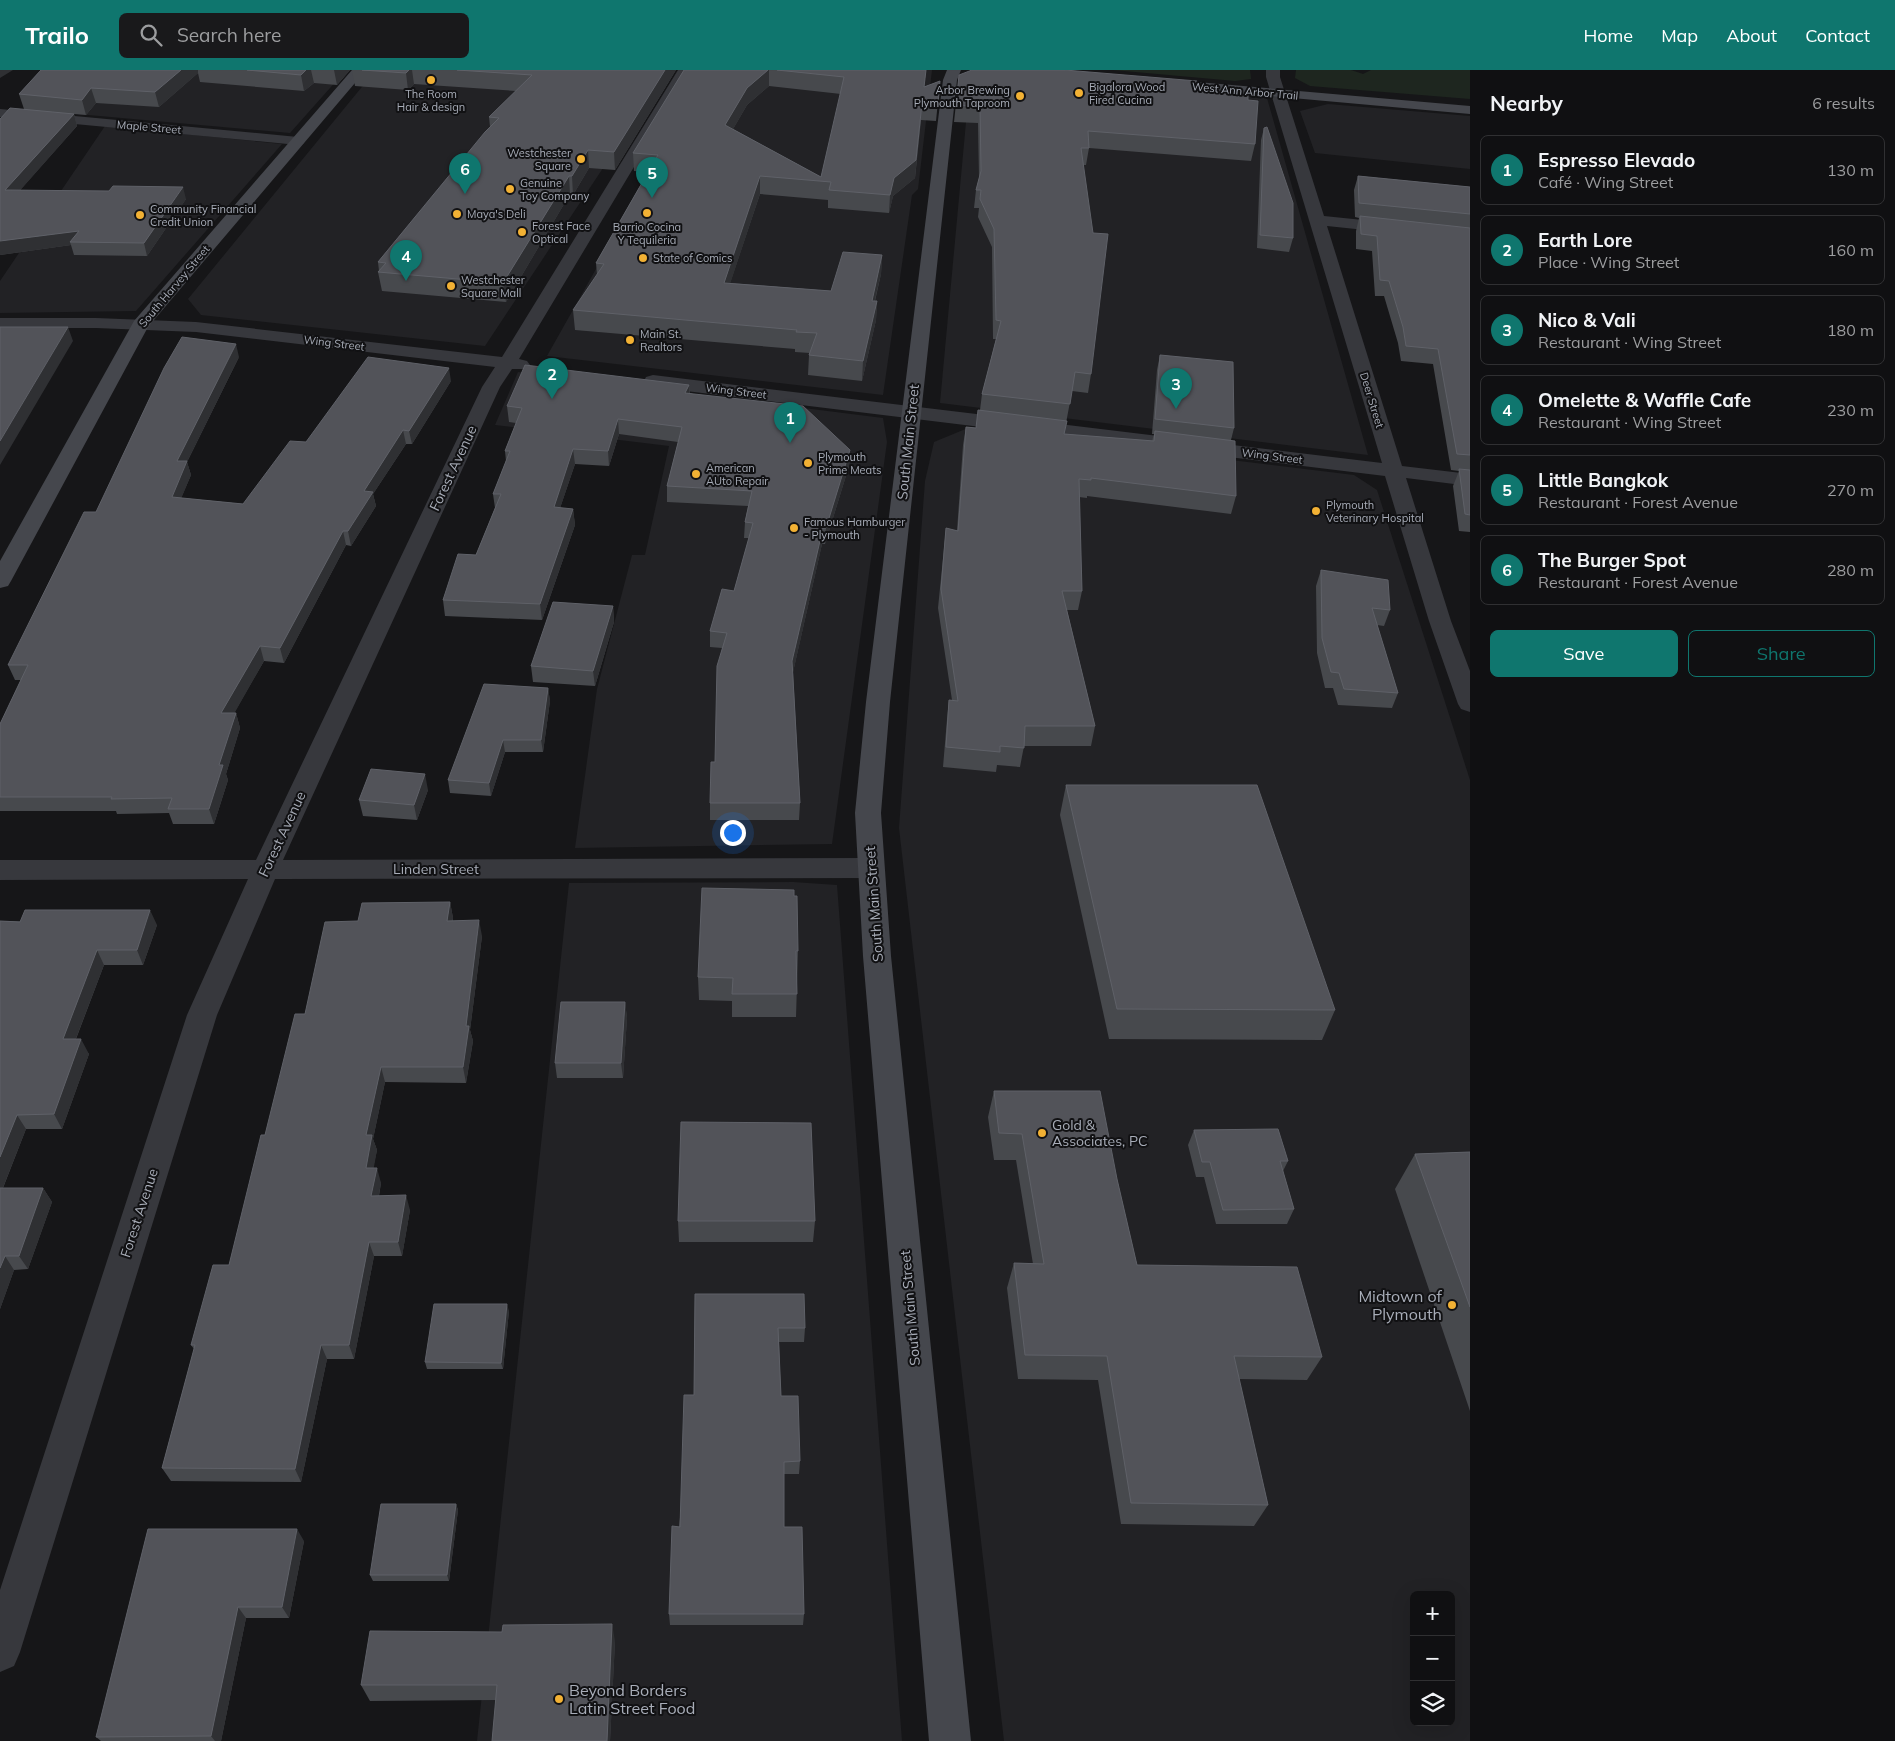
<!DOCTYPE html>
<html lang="en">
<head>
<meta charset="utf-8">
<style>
  :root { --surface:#101012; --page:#19191b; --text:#f1f3f6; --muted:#9c9d9f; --line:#303032; --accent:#0f766e }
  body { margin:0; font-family:Mulish,sans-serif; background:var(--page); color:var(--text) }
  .controls { position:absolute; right:15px; bottom:15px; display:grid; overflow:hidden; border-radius:8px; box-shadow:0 5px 20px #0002 }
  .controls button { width:45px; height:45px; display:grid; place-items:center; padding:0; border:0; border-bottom:1px solid var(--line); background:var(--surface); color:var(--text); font:25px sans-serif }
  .you { position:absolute; left:732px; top:762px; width:18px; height:18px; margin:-12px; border:4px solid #fff; border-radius:50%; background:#1a73e8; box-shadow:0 0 0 8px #1a73e833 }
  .badge { display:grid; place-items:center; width:32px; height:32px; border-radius:50%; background:var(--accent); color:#fff; font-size:16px; font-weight:700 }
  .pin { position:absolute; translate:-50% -41px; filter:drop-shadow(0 1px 2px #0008) }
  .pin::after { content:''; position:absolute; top:26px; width:18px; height:15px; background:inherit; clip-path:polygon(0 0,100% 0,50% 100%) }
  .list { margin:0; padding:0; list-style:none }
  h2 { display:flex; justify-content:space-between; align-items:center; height:65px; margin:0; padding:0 20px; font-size:21px }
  h2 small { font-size:16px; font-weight:400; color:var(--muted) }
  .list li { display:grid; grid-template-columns:32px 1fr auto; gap:15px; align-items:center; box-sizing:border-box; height:70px; margin:0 10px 10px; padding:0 10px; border:1px solid var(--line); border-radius:8px }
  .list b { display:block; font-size:19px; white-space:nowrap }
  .list p { margin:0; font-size:16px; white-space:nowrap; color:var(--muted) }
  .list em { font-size:16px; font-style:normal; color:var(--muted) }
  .actions { display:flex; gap:10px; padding:15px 20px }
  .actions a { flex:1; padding:11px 0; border:1px solid var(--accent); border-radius:8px; text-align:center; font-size:18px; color:var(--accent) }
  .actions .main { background:var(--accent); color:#fff }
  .icon { flex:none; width:28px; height:28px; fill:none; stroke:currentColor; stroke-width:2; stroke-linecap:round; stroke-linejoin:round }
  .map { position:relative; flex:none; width:1470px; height:1671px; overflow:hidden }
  header { display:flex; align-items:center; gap:30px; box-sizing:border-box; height:70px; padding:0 25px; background:var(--accent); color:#fff }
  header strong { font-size:24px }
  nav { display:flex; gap:28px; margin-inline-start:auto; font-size:18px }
  .search { width:350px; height:45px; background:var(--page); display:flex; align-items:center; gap:12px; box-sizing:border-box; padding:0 18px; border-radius:8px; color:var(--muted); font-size:19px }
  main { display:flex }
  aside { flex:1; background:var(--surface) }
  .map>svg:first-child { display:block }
  .built { fill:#222225; fill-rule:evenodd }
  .green { fill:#1e261f }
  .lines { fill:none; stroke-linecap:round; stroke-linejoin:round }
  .street { fill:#37383d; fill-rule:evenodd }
  .secondary { fill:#45474d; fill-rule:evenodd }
  .wall { fill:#47494d; fill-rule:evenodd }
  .shaded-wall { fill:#2f3033 }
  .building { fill:#525359; stroke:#5f6168 }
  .poi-dot { fill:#f2b134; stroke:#111113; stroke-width:2 }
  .labels { text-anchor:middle; stroke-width:4; stroke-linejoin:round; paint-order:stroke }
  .far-poi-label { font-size:11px; fill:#a8adb8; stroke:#111113; text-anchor:start }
  .far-street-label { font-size:11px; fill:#a8adb8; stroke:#111113 }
  .street-label { font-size:14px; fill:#a8adb8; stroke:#111113 }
  .poi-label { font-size:14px; fill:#a8adb8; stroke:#111113; text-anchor:start }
  .near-poi-label { font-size:16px; fill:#a8adb8; stroke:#111113; text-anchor:end }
</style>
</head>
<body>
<header>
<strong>Trailo</strong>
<div class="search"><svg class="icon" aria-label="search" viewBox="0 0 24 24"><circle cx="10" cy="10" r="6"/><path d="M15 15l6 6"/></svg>Search here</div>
<nav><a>Home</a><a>Map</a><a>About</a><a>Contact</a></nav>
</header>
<main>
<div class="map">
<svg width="1470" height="1671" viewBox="0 0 1470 1671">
  <rect width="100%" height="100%" fill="#161618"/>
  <path class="built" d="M113 0H346L290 63 55 42Z
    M378 0H668L485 276 201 245 188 229 361 18Z
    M708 0H932L918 119 912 125 883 325 547 286Z
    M997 4 1267 28 1368 385 940 333 970 9Z
    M1328 34 1470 46V99L1315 83 1300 41Z
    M105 56 282 74 136 241 0 243V211Z
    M518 302 883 348 887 372 832 774 575 778 597 619 632 485H645L669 376 495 355Z
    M968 358 1354 405 1377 420 1470 710V1671H1004L899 758 925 411 934 372ZM1414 1525H1451V1652H1414Z
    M793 812 837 815 902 1671H477L569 813Z"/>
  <path class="green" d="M1113 0H1250L1251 9 1235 11Z
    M1296 0H1351L1363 4 1371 0H1470V29L1310 16 1295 8Z"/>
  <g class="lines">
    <path class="street" d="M678 0H692L519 289 527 291 530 295 527 299H512L500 317 283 790 871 788 880 791 884 798 880 805 871 808 275 809 217 945 20 1582 14 1596 0 1602V1520L187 945 248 809 0 810V790H256L482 317 495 297 196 262 96 258H0V248H96L196 252 502 287Z
      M1266 0H1280V7L1324 146 1470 161V171L1327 156 1402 396 1470 404V416L1406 408 1451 551 1470 601V642L1461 639 1458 634 1429 551 1385 406 653 317 646 315 644 311 646 307 653 305 1382 393 1266 7Z
      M0 39 298 67 303 68 305 71 303 74 298 75 0 47Z"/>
    <path class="secondary" d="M352 0H366L148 257 11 511 8 516 0 518V491L134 251Z
      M947 0H961L957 10 890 632 881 743 891 886 971 1671H929L863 886 855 743 866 632 943 10Z
      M1163 9 1470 36V44L1158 16 1156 13Z"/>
  </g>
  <path class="wall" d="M41 0H350L337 15 314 13 304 21 200 12 198 3 159 37 96 33 86 45 74 44 77 56 20 120 186 129 147 186 74 185 71 175 0 185 24 39 19 24Z
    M352 0H676L615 100 589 98 573 125 570 124 506 232 382 221 378 202 379 201 378 192 490 57 489 47 516 21 414 14 408 20 355 16Z
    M684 0H926L924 17 940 11 936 51 921 50 915 108 893 126 889 143 828 138V130L760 124 730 213 831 221 882 185 881 204 875 231H877L876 250 862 311 808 305 809 285 810 283 795 282V279L575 260 573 240 597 205 596 193 648 102 634 101 633 83ZM769 16 841 24 821 107 733 59 747 35Z
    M959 5 1200 20 1248 30 1255 74 1251 91 1089 78 1086 95H1083L1091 304 1088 323 1072 321 1064 364 1152 371 1154 364H1152L1157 300 1160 285 1234 358 1231 370 1236 426 1231 444 1087 426V428L1079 427 1082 521 1078 540H1067L1095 656 1091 676H1024L1020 697 997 695 996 702 943 697 947 649 949 630H952L938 538 946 458 957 461 963 375 966 357 976 358 980 340 982 324 996 269H993L992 177 978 147 979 138H974L976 120 979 108 978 53 954 52Z
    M1264 58 1293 168 1289 182 1257 178 1261 70Z
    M1358 106 1470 117V462L1459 461 1453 416 1459 401 1451 400 1433 294 1401 291 1398 273 1384 226H1375L1372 181 1356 179V161L1359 148 1355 147 1354 120Z
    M239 287 187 392 191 405 181 428 243 434 306 372 451 311 412 374H406L373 424 376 436 351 476 346 475 284 593 264 591 234 643H236L240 658 226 704 228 710 214 754H173L169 743 117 744 116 741H0V654L21 610H15L8 595 96 442Z
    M689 315 690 323 850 380 849 396 825 474H822L793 602 800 733 799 750H710V733L715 692 722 578 710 577V561L734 521 749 468H744L745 452 748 436 667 432V416L678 372 619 364 609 396 575 394 560 438 573 439 575 455 542 550 445 546 443 530 476 485 495 438 493 424 506 391 505 381 516 353 509 352 507 336Z
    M1321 500 1390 540 1384 556 1377 555 1398 623 1392 638 1338 635 1333 618H1325L1317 583 1316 516Z
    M613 536 614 552 595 616 533 612 531 596Z
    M548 618 550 631 543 682H505L491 726 450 723 448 710Z
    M1066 715 1335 940 1322 970 1109 969 1060 745Z
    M428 720 417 750 363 746 359 730Z
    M450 832 453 848V851L482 866 470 960 473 971 466 1013 385 1012 373 1069 377 1080 373 1098 381 1113 379 1126 410 1140 402 1186H374L354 1289H327L301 1412 171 1411 162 1398 194 1279 191 1275 229 1195 265 1065 305 944 358 851Z
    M0 851 157 855 143 895H104L76 969 89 984 62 1059H26L3 1118H43L52 1132 28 1199 14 1200 0 1239Z
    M798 881 796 947H732V931L699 930 698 907Z
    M625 932 627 948 623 1008H557L555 993Z
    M994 1021 1117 1109 1137 1195 1322 1287 1307 1310 1239 1309 1268 1435 1254 1456 1121 1454 1098 1310 1018 1309 1007 1218 1014 1193 1033 1194 1016 1090H994L988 1047Z
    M1194 1060 1288 1091 1283 1101 1294 1139 1287 1154H1216L1204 1107H1196L1188 1075Z
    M1470 1082V1341L1395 1119 1415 1084Z
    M678 1151H815L813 1172H679Z
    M695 1224 805 1258 804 1272H779L781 1326 800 1391 799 1404H784V1457L804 1544 803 1555H670L669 1544 694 1325Z
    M509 1241 503 1299H427L425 1292Z
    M456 1434 458 1440 449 1511H373L370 1505Z
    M304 1471 289 1548H246L221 1671H101L96 1667Z
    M615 1571 610 1671H492L496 1630 370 1631 361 1615Z"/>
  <path class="shaded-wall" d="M0 0H13L0 8Z
    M181 0H198V3L159 37 155 22Z
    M306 0H311L314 13 304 21 301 5Z
    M334 0H350L337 15Z
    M409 0H412L414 14 408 20 406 3Z
    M665 0H676L615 100 614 82Z
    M768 0H769V16L747 35 725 73V55L747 18Z
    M91 18 96 33 86 45 82 30Z
    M922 33 915 108 893 126 889 143 890 125 894 108Z
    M74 44 77 56 9 133 5 120Z
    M588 80 589 98 573 125 572 106Z
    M569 106 570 124 506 232 503 213Z
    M760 106V124L724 232V213Z
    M183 117 186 129 147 186 144 173Z
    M79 161 70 172 71 175 0 185V171Z
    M882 185 881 204 870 250 872 231Z
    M877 231 876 250 862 311 863 291Z
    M68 257 73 271 0 395V371Z
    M236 274 239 287 187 392 191 405 176 441 172 427 177 391Z
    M449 298 451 311 412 374 409 361Z
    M689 315 690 330 685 323Z
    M618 349 619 364 609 396 608 381Z
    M403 360 406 374 373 424 376 436 351 476 348 461 364 421Z
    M573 379 575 394 555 453 554 437Z
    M850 380 849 396 825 474 826 458Z
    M573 439 575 455 542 550 540 534Z
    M823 458 822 474 792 607V591Z
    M343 461 346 475 284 593 280 578Z
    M613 536 614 552 595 616 593 601Z
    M260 576 264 591 226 658 221 643Z
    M548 618 550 631 543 682 541 670Z
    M236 643 240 658 226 704 228 710 214 754 209 739 219 695Z
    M503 670 505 682 491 726 489 713Z
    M425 704 428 720 417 750 414 735Z
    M450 832 453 848 450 867 447 851Z
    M150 840 157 855 143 895 137 880Z
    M479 850 482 866 470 960 473 971 466 1013 463 997 466 956Z
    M97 880 104 895 70 984 63 969Z
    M625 932 627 948 623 1008 621 993Z
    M81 969 89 984 62 1059 54 1044Z
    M381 997 385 1012 373 1069 377 1080 371 1113 366 1098V1065Z
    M17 1045 26 1059 0 1125V1087Z
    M377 1098 381 1113 376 1140 371 1126Z
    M43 1118 52 1132 28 1199 19 1186Z
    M406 1125 410 1140 402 1186 398 1172Z
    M369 1172 374 1186 354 1289 349 1275Z
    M5 1186 14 1200 0 1239V1198Z
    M507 1234 509 1241 503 1299 501 1293Z
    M321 1275 327 1289 301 1412 295 1399Z
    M456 1434 458 1440 449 1511 447 1505Z
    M297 1459 304 1471 289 1548 282 1537Z
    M238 1537 246 1548 221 1671H215L211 1666Z
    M612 1554 615 1571 610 1671H607Z"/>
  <path class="building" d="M41 0H181L155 22 91 18 82 30 19 24Z
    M247 0H306L301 5Z
    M362 0H409L406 3Z
    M457 0H665L614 82 588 80 572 106H569L503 213 378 202 386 193 378 192 485 62 499 48 489 47 532 5Z
    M684 0H768L747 18 725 55 821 107 844 7 777 0H926L924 17 940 11 938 34 922 33 916 90 894 108 890 125 829 120 831 112 760 106 724 213 831 221 843 182 882 185 872 231H877L863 291 809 285 817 263 796 262 797 260 573 240 604 194 596 193 658 85 633 83Z
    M972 0H1065L1197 11 1200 20 1248 24V30L1258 31 1255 74 1088 61 1089 78H1081L1093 163 1108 164 1091 304 1075 302 1070 334 982 324 1001 251 996 250 994 159 980 129 981 120H976L981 101 980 37 956 35 959 5Z
    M10 38 74 44 5 120 109 121 113 116 183 117 144 173 70 172 79 161 0 171V49Z
    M1267 57 1293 133V168L1260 165 1264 58Z
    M1358 106 1470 117V144L1359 133Z
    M1360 146 1470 158V385L1457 384 1438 279 1406 276 1403 257 1389 211 1380 210 1377 166 1361 164Z
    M0 257H68L0 371Z
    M182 267 236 274 177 391H187L172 427 243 434 290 371 306 372 368 287 449 298 409 361 403 360 364 421 373 422 348 461H343L280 578 260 576 221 643H236L219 695H223L209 739H168L172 728 111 729 112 727H0V654L28 595H8L84 442H96L164 298Z
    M1160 285 1233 292 1234 358 1155 349Z
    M525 295 689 315 685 323 803 336 850 380 826 458H823L792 591 800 733H710L711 692H715L717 596 727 563 710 561 722 519 734 521 753 453 745 452 752 421 667 416 682 357 618 349 608 381 573 379 554 437 573 439 540 534 443 530 458 484 476 485 501 424H493L510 381H505L522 338 507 336Z
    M978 340 1067 351 1064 364 1154 371 1155 361 1235 371 1236 426 1091 408V410L1079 409 1082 521H1062L1095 656H1025L1024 678 1000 676V682L946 677 949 630 958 631 941 519 946 458 958 461 966 357 976 358Z
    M1459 399 1470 400V445L1465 444Z
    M1321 500 1388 510 1390 540 1372 538 1398 623 1344 619 1339 603 1331 602 1322 568Z
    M553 532 613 536 593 601 531 596Z
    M484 614 548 618 541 670H503L489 713 448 710Z
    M371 699 425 704 414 735 359 730Z
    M1066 715H1257L1335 940 1117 939Z
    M702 818 794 820V826H797L798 881H796L797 924H732L733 908 698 907Z
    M450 832 447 851 479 850 466 956H469L463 997H381L366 1065H372L366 1098H377L371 1126 406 1125 398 1172H369L349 1275H321L295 1399 162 1398 195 1275H191L213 1195H229L261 1065H265L295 944H305L325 852 358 851 362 833Z
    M25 840H150L137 880H97L63 969H81L54 1044 17 1045 0 1087V851L20 852Z
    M561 932H625L621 993H555Z
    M994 1021H1100L1117 1109 1137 1195 1297 1197 1322 1287 1234 1286 1268 1435 1131 1433 1107 1286 1025 1285 1014 1193 1044 1194 1022 1064 999 1063Z
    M681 1052 811 1053 815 1151H678Z
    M1278 1059 1288 1091H1280L1294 1139 1223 1140 1210 1092H1202L1194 1060Z
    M1470 1082V1237L1415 1084Z
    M0 1118H43L19 1186H5L0 1198Z
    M695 1224H804L805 1258H778L781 1326H798L800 1391 784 1392V1457H802L804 1544H669L672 1456 680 1457 684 1325H694Z
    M434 1234H507L501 1293 425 1292Z
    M381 1434H456L447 1505H370Z
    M148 1459H297L282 1537H238L211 1666 96 1667Z
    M612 1554 607 1671H492L497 1615H361L370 1561 502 1562 503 1555Z"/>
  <g class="poi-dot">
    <circle cx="431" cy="10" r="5"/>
    <circle cx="1079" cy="23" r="5"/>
    <circle cx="1020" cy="26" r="5"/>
    <circle cx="581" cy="89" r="5"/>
    <circle cx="510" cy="119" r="5"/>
    <circle cx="647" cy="143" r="5"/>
    <circle cx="457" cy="144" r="5"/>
    <circle cx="140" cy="145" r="5"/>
    <circle cx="522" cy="162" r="5"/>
    <circle cx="643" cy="188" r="5"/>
    <circle cx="451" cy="216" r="5"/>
    <circle cx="630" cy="270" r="5"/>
    <circle cx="808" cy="393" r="5"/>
    <circle cx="696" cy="404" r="5"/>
    <circle cx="1316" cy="441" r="5"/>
    <circle cx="794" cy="458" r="5"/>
    <circle cx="1042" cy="1063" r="5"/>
    <circle cx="1452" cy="1235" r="5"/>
    <circle cx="559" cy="1629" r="5"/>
  </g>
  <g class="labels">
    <g class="far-poi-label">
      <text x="1089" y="21">Bigalora Wood<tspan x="1089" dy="13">Fired Cucina</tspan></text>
      <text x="1010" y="24" text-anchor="end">Arbor Brewing<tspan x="1010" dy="13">Plymouth Taproom</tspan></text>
      <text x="431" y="28" text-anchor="middle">The Room<tspan x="431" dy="13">Hair &amp; design</tspan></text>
      <text x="571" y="87" text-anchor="end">Westchester<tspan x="571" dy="13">Square</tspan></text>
      <text x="520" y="117">Genuine<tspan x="520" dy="13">Toy Company</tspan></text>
      <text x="150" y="143">Community Financial<tspan x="150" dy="13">Credit Union</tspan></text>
      <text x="467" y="148">Maya's Deli</text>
      <text x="532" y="160">Forest Face<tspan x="532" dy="13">Optical</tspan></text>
      <text x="647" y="161" text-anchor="middle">Barrio Cocina<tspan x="647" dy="13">Y Tequileria</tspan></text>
      <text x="653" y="192">State of Comics</text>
      <text x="461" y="214">Westchester<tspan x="461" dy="13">Square Mall</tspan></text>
      <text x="640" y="268">Main St.<tspan x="640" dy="13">Realtors</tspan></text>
      <text x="818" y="391">Plymouth<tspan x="818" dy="13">Prime Meats</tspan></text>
      <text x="706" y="402">American<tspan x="706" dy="13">AUto Repair</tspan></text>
      <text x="1326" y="439">Plymouth<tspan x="1326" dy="13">Veterinary Hospital</tspan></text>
      <text x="804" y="456">Famous Hamburger<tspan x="804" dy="13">- Plymouth</tspan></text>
    </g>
    <g class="far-street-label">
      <text transform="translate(1245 21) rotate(5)" y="4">West Ann Arbor Trail</text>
      <text transform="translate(149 57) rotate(5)" y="4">Maple Street</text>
      <text transform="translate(174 216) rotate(-50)" y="4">South Harvey Street</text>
      <text transform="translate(334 273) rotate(7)" y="4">Wing Street</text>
      <text transform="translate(736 321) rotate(7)" y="4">Wing Street</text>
      <text transform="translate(1372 330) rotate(73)" y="4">Deer Street</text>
      <text transform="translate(1272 386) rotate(7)" y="4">Wing Street</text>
    </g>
    <g class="street-label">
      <text transform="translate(908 372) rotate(-84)" y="5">South Main Street</text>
      <text transform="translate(453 398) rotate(-65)" y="5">Forest Avenue</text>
      <text transform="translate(282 764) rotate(-65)" y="5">Forest Avenue</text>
      <text x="436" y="804">Linden Street</text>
      <text transform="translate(874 834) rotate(-94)" y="5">South Main Street</text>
      <text transform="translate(139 1143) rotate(-72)" y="5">Forest Avenue</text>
      <text transform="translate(910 1238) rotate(-95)" y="5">South Main Street</text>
    </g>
    <g class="poi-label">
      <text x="1052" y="1060">Gold &amp;<tspan x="1052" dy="16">Associates, PC</tspan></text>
    </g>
    <g class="near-poi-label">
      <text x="1442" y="1232">Midtown of<tspan x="1442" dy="18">Plymouth</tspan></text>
      <text x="569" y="1626" text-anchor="start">Beyond Borders<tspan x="569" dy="18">Latin Street Food</tspan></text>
    </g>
  </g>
</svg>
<div class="controls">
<button>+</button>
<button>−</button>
<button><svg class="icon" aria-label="layers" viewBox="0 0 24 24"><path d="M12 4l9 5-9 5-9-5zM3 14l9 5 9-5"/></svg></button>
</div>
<div class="you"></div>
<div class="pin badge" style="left:790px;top:373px">1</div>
<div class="pin badge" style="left:552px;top:329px">2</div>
<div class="pin badge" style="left:1176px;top:339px">3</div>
<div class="pin badge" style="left:406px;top:211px">4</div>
<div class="pin badge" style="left:652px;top:128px">5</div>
<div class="pin badge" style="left:465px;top:124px">6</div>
</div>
<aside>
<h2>Nearby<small>6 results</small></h2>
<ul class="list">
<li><span class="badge">1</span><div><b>Espresso Elevado</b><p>Café · Wing Street</p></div><em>130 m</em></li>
<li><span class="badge">2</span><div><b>Earth Lore</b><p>Place · Wing Street</p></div><em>160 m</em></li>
<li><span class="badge">3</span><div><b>Nico &amp; Vali</b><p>Restaurant · Wing Street</p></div><em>180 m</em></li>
<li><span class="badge">4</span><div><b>Omelette &amp; Waffle Cafe</b><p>Restaurant · Wing Street</p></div><em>230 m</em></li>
<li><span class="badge">5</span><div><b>Little Bangkok</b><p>Restaurant · Forest Avenue</p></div><em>270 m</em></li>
<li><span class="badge">6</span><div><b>The Burger Spot</b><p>Restaurant · Forest Avenue</p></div><em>280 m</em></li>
</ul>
<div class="actions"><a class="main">Save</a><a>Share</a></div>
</aside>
</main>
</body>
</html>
